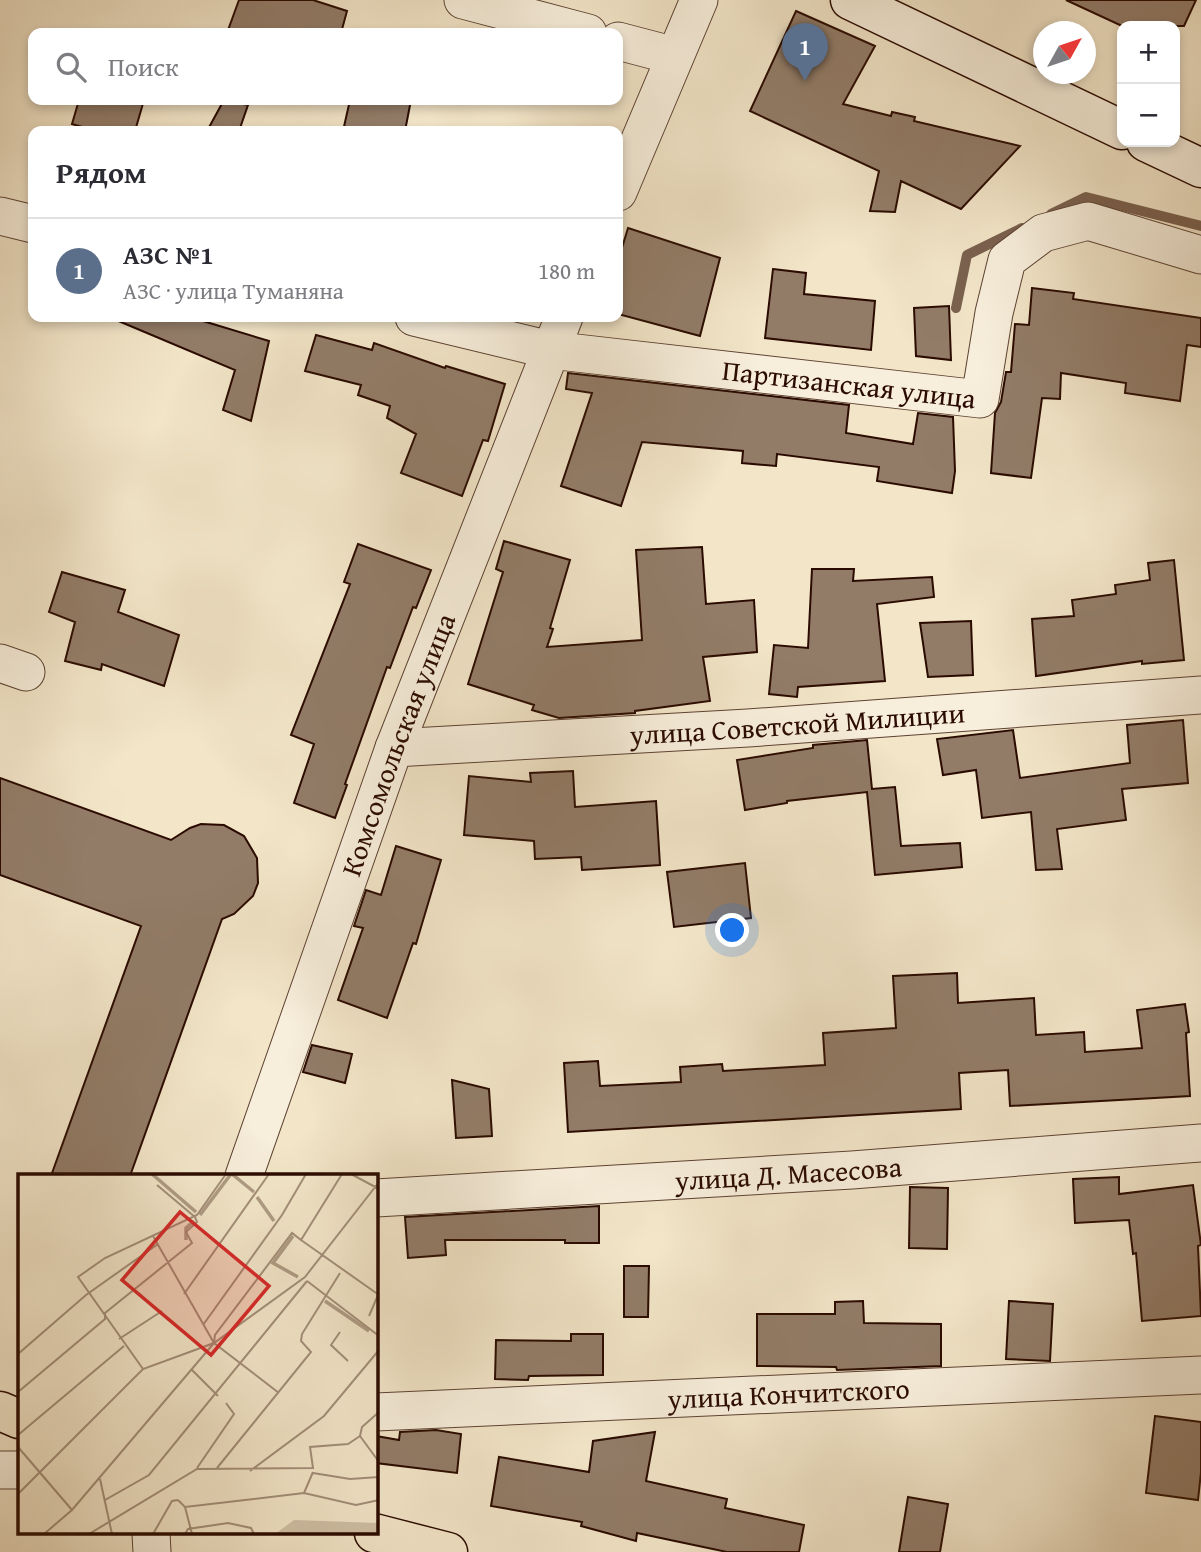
<!DOCTYPE html>
<html lang="ru">
<head>
<meta charset="utf-8">
<style>
  :root { --surface:#fff; --page:#f2f2f3; --text:#2b2b33; --muted:#7c7c81; --line:#e1e1e2; --accent:#111827 }
  body { margin:0; font-family:"Gentium Book Plus",serif; background:var(--page); color:var(--text) }
  .controls { position:absolute; right:21px; top:21px; display:grid; overflow:hidden; border-radius:14px; box-shadow:0 4px 10px #0003 }
  .controls button { width:63px; height:63px; display:grid; place-items:center; padding:0; border:0; border-bottom:2px solid var(--line); background:var(--surface); color:var(--text); font:35px sans-serif }
  .compass { position:absolute; left:1033px; top:21px; width:63px; height:63px; border-radius:50%; background:var(--surface); box-shadow:0 4px 10px #0003; rotate:50deg }
  .you { position:absolute; left:733px; top:931px; width:24px; height:24px; margin:-18px; border:5px solid #fff; border-radius:50%; background:#1a73e8; box-shadow:0 0 0 10px #1a73e833 }
  .badge { display:grid; place-items:center; width:46px; height:46px; border-radius:50%; background:var(--accent); color:#fff; font-size:23px; font-weight:700 }
  .pin { position:absolute; translate:-50% -58px; filter:drop-shadow(0 2px 4px #0008) }
  .pin::after { content:''; position:absolute; top:37px; width:24px; height:21px; background:inherit; clip-path:polygon(0 0,100% 0,50% 100%) }
  .list { margin:0; padding:0; list-style:none }
  h2 { display:flex; justify-content:space-between; align-items:center; height:91px; margin:0; padding:0 28px; font-size:30px }
  h2 small { font-size:23px; font-weight:400; color:var(--muted) }
  .list li { display:grid; grid-template-columns:46px 1fr auto; gap:21px; align-items:center; box-sizing:border-box; height:105px; padding:0 28px; border-top:2px solid var(--line) }
  .list b { display:block; font-size:26px; white-space:nowrap }
  .list p { margin:0; font-size:23px; white-space:nowrap; color:var(--muted) }
  .list em { font-size:23px; font-style:normal; color:var(--muted) }
  .icon { flex:none; width:38px; height:38px; fill:none; stroke:currentColor; stroke-width:2; stroke-linecap:round; stroke-linejoin:round }
  .map { position:relative; flex:none; width:1201px; height:1552px; overflow:hidden }
  .search { position:absolute; background:var(--surface); box-shadow:0 4px 10px #0003; left:28px; top:28px; width:595px; height:77px; display:flex; align-items:center; gap:18px; box-sizing:border-box; padding:0 24px; border-radius:14px; color:var(--muted); font-size:26px }
  .panel { position:absolute; background:var(--surface); box-shadow:0 4px 10px #0003; left:28px; top:126px; width:595px; height:196px; border-radius:14px }
  .map>svg:first-child { display:block }
  .lines { fill:none; stroke-linecap:round; stroke-linejoin:round }
  .stream { stroke:#7a614f; stroke-width:10 }
  .building { fill:#927c68; stroke:#2b0b00; stroke-width:2 }
  .street-casing { stroke:#5d4232; stroke-width:39 }
  .secondary-casing { stroke:#2b0b00; stroke-width:41 }
  .primary-casing { stroke:#2b0b00; stroke-width:41 }
  .street { stroke:#f7eedb; stroke-width:37 }
  .secondary { stroke:#f7eedb; stroke-width:38 }
  .primary { stroke:#f2e5c8; stroke-width:38 }
  .labels { text-anchor:middle; stroke-width:5; stroke-linejoin:round; paint-order:stroke }
  .street-label { font-size:28px; fill:#2b0b00; stroke:#f7eedb }
  .inset-river { fill:none; stroke:#ae9b84; stroke-width:3.5 }
  .inset-road { fill:none; stroke:#a28e78; stroke-width:2 }
  .view { fill:#d62828; fill-opacity:0.15; stroke:#d62828; stroke-width:3.5 }
  .inset-edge { fill:none; stroke:#2b0b00; stroke-width:3.5 }
</style>
</head>
<body>
<div class="map">
<svg width="1201" height="1552" viewBox="0 0 1201 1552">
  <rect width="100%" height="100%" fill="#f2e5c8"/>
  <filter id="stains"><feTurbulence type="fractalNoise" baseFrequency=".00286" numOctaves="4"/><feColorMatrix values="0 0 0 0 .2 0 0 0 0 .09 0 0 0 0 .02 0 0 0 .5 -.17"/></filter>
  <radialGradient id="worn" r=".72"><stop offset=".6" stop-color="#630" stop-opacity="0"/><stop offset="1" stop-color="#630" stop-opacity=".3"/></radialGradient>
  <g class="lines">
    <path class="stream" d="M1051 214 1086 197 1201 226
      M956 308 967 255 1022 228"/>
  </g>
  <path class="building" d="M239 0H313L347 11 341 33H227Z
    M1066 0H1196L1184 26H1122Z
    M796 11 875 46 843 104 891 116 892 112 915 117 914 121 1020 146 961 209 901 181 895 212 870 211 879 171 750 111Z
    M79 100H144L135 131H96L72 124Z
    M224 100 248 105 239 131H207Z
    M350 100H411L405 131H343Z
    M628 228 720 258 700 336 618 314V261Z
    M773 269 806 273 804 294 875 301 871 350 765 338Z
    M1032 288 1074 293 1073 299 1201 318V347L1187 345 1180 401 1125 393 1126 383 1061 373 1060 399 1042 398 1031 478 991 473 995 413 1001 402 1006 372H1011L1015 324 1029 325Z
    M949 306 951 360 916 356 914 308Z
    M109 317H204L203 321 269 341 251 421 223 410 235 370Z
    M316 335 372 350 374 343 445 368 446 366 505 384 488 441 483 440 462 496 401 473 416 434 387 418 390 406 358 395 361 385 305 371Z
    M568 373 849 405 846 433 913 444 918 413 953 417 955 471 952 493 877 481 879 467 777 454 776 466 742 463 743 451 642 442 621 506 561 486 592 393 566 389Z
    M504 541 570 560 550 628 553 629 547 647 642 640 636 550 702 547 706 604 754 600 757 652 703 657 710 701 635 711V713L559 718 532 710 534 705 468 684 503 572 496 569Z
    M358 544 431 570 416 608 413 607 390 668 387 667 345 784 347 785 335 818 294 803 314 744 291 735 350 584 344 582Z
    M1174 560 1184 660 1142 664V661L1036 676 1032 619 1074 616 1072 600 1116 594 1115 585 1150 580 1148 563Z
    M812 569H854L853 581 932 577 934 597 877 604 885 681 798 687 797 697 769 694 774 645 808 648Z
    M62 572 125 590 118 612 179 635 164 686 102 664 101 670 65 661 75 622 49 612Z
    M971 621 973 675 928 677 920 623Z
    M1183 720 1188 783 1122 789 1126 820 1057 829 1062 869 1036 870 1031 812 982 818 976 770 943 775 937 739 1013 730 1020 778 1130 763 1127 725Z
    M867 740 872 789 895 787 901 846 960 843 962 867 875 875 867 792 787 801V803L745 810 737 760 813 748V745Z
    M573 771 575 807 656 801 660 865 582 870 581 857 535 859 534 841 464 835 469 776 531 782 530 773Z
    M0 778 171 840 190 828 201 824 224 825 244 836 257 858 258 883 253 896 234 914 222 919 130 1176H51L141 926 0 875Z
    M396 846 441 860 416 944 413 943 387 1018 338 1000 363 928 354 926 366 890 381 895Z
    M745 863 751 918 674 927 667 872Z
    M957 973 958 1003 1034 998 1036 1035 1084 1032 1085 1052 1142 1048 1137 1010 1185 1004 1189 1032 1186 1033 1190 1096 1010 1106 1008 1070 959 1073 961 1109 568 1132 564 1063 598 1061 600 1086 681 1082 680 1067 722 1064 723 1071 825 1065 823 1033 896 1028 893 976Z
    M312 1045 352 1054 345 1083 303 1072Z
    M452 1080 489 1089 492 1136 456 1138Z
    M1119 1177V1194L1193 1185 1201 1245 1198 1246 1201 1316 1142 1321 1136 1253 1133 1254 1129 1220 1075 1223 1073 1179Z
    M910 1187 948 1188 947 1249 909 1248Z
    M599 1206V1243H565V1240H445L446 1255 408 1258 405 1217Z
    M624 1266H649L648 1317H624Z
    M863 1301 864 1323 941 1324V1366L837 1370 836 1367 757 1366V1314H835V1302Z
    M1009 1301 1053 1304 1050 1361 1006 1359Z
    M571 1334H603V1375L529 1376 528 1380 495 1379 496 1340 571 1341Z
    M1155 1416 1201 1422V1472L1198 1500 1146 1493Z
    M436 1430 461 1434 457 1473 376 1463V1436L399 1440 400 1432Z
    M655 1432 646 1481 727 1499 725 1508 804 1525 799 1552H727L637 1533 636 1541 581 1526 582 1522 491 1506 499 1457 589 1472 593 1441Z
    M908 1497 948 1504 940 1552H899Z"/>
  <g class="lines">
    <g class="street-casing">
      <g id="street">
        <path d="M463 0 588 33"/>
        <path d="M618 41 675 56"/>
        <path d="M618 192 699 0"/>
        <path d="M0 216 33 224"/>
        <path id="s1" d="M414 317 550 350 980 399 994 313 1007 260 1043 233 1088 221 1201 255"/>
        <path d="M0 663 26 672"/>
        <path id="s2" d="M394 748 748 728 1201 695"/>
        <path id="s3" d="M244 1176 394 748 564 317"/>
        <path id="s4" d="M376 1198 852 1170 1201 1143"/>
        <path id="s5" d="M376 1412 1201 1375"/>
        <path d="M0 1470H19"/>
        <path d="M151 1533 152 1552"/>
      </g>
    </g>
    <g class="secondary-casing">
      <path id="secondary" d="M850 0 1122 130
        M1146 142 1201 168"/>
    </g>
    <g class="primary-casing">
      <path id="primary" d="M0 1411 19 1419
        M374 1533 448 1552"/>
    </g>
    <use href="#street" class="street"/>
    <use href="#secondary" class="secondary"/>
    <use href="#primary" class="primary"/>
  </g>
  <g class="labels">
    <g class="street-label">
      <text dy="10" stroke="none"><textPath href="#s1" startOffset="441">Партизанская улица</textPath></text>
      <text dy="10" stroke="none"><textPath href="#s2" startOffset="404">улица Советской Милиции</textPath></text>
      <text dy="10" stroke="none"><textPath href="#s3" startOffset="458">Комсомольская улица</textPath></text>
      <text dy="10" stroke="none"><textPath href="#s4" startOffset="413">улица Д. Масесова</textPath></text>
      <text dy="10" stroke="none"><textPath href="#s5" startOffset="413">улица Кончитского</textPath></text>
    </g>
  </g>
  <g transform="translate(18 1174)">
    <rect width="360" height="360" fill="#f2e5c8"/>
    <path d="M276 346 360 349V360H257Z" fill="#d0c0a6"/>
    <path class="inset-river" d="M134 0 178 38M214 0 236 18M239 23 256 47M182 41 213 0M275 62 255 89 280 103M168 66V54L176 47M307 127 351 157"/>
    <path class="inset-road" d="M333 0 361 15M135 62 196 169 261 219M283 66 361 121M289 107 361 162M166 120 251 0M351 142 360 121M185 151 264 41 288 0M322 158 313 171 330 187M101 165 144 137M0 180 68 121 140 70M125 195 60 103 87 84 179 41 208 0M173 195 200 222M0 218 87 145V139L174 69 168 58 179 48 177 43 139 11M0 261 106 172M342 262 361 288M342 262 344 253 361 238M0 273 54 336M179 294 216 240 208 229M199 294 293 178 283 167 284 160 322 99M232 297 306 242 361 176M295 299 332 305 361 303M82 305 94 360M286 319 295 298M0 320 125 195 196 169 287 103 361 8M87 326 131 301 289 107M160 326 167 333 286 319 338 331 361 326M167 333 174 360M26 360 54 336 196 169 197 161 274 59 283 66 324 0M71 360 179 295 295 294 292 273 330 270 342 262M135 360 154 327 160 326M167 360 170 355 210 349 233 354 236 360"/>
    <path class="view" d="M162 38 251 112 193 181 104 106Z"/>
    <rect width="360" height="360" class="inset-edge"/>
  </g>
  <rect width="100%" height="100%" filter="url(#stains)"/>
  <rect width="100%" height="100%" fill="url(#worn)"/>
</svg>
<div class="controls">
<button>+</button>
<button>−</button>
</div>
<svg class="compass" viewBox="-18 -18 36 36"><path d="M0-13l5 13h-10z" fill="#e53935"/><path d="M0 13l5-13h-10z" fill="#7c7c81"/></svg>
<div class="you"></div>
<div class="pin badge" style="left:805px;top:81px;background:#5c6f8a">1</div>
<div class="search"><svg class="icon" aria-label="search" viewBox="0 0 24 24"><circle cx="10" cy="10" r="6"/><path d="M15 15l6 6"/></svg>Поиск</div>
<section class="panel">
<h2>Рядом<small></small></h2>
<ul class="list">
<li><span class="badge" style="background:#5c6f8a">1</span><div><b>АЗС №1</b><p>АЗС · улица Туманяна</p></div><em>180 m</em></li>
</ul>
</section>
</div>
</body>
</html>
